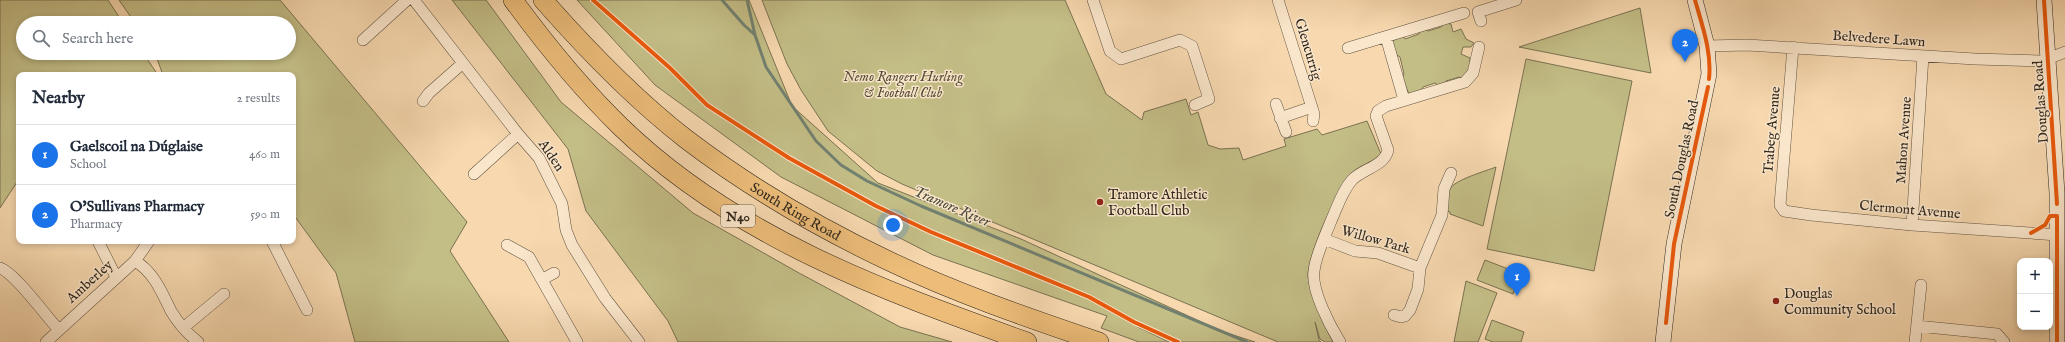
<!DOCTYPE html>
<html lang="en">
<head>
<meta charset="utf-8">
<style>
  :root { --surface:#fff; --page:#f2f2f3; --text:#1f2937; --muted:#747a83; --line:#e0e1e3; --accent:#1a73e8 }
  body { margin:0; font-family:"IM FELL English",serif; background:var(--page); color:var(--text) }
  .controls { position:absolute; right:12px; bottom:12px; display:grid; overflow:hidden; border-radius:8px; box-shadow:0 2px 6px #0003 }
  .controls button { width:36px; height:36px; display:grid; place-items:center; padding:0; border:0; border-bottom:1px solid var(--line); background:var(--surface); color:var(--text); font:20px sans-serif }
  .you { position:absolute; left:893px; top:225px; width:14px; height:14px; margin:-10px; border:3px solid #fff; border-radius:50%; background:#1a73e8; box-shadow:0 0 0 6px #1a73e833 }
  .badge { display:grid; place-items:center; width:26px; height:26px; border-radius:50%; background:var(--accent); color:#fff; font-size:13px; font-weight:700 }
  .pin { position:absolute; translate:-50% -33px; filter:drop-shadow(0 1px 2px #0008) }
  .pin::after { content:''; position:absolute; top:21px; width:14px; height:12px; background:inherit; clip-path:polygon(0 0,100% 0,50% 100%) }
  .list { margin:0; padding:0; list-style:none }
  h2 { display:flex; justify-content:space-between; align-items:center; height:52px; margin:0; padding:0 16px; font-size:17px }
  h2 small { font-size:13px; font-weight:400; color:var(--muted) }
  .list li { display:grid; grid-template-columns:26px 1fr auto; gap:12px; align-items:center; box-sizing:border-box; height:60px; padding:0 16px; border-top:1px solid var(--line) }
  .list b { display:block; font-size:15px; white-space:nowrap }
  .list p { margin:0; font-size:13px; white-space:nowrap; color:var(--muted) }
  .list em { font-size:13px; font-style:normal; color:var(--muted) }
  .icon { flex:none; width:22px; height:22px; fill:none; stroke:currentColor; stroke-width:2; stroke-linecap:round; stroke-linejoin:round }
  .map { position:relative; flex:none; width:2065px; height:342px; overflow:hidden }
  .search { position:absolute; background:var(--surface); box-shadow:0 2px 6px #0003; left:16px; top:16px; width:280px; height:44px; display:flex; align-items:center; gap:10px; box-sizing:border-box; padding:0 14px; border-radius:22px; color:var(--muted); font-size:15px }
  .panel { position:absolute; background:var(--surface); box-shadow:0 2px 6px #0003; left:16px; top:72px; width:280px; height:172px; border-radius:8px }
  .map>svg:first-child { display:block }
  .green { fill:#c3bd86; stroke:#7a7252 }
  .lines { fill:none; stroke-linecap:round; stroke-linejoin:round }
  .stream { stroke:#72806f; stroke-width:3 }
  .street-casing { stroke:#625342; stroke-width:12 }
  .secondary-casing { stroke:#30271d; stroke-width:16 }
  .highway-casing { stroke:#30271d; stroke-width:20 }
  .street { stroke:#fae6cb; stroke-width:11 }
  .secondary { stroke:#fae6cb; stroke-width:15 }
  .highway { stroke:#ecbc78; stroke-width:19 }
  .cycleway-casing { stroke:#fae6cb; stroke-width:6 }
  .cycleway { stroke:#e8590c; stroke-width:4 }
  .poi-dot { fill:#8f2418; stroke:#fae6cb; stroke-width:1.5 }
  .labels { text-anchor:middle; stroke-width:3; stroke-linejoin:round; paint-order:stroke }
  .shield { fill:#fae6cb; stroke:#6d6051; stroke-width:1 }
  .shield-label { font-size:13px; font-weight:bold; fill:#30271d }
  .street-label { font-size:14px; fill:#30271d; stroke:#fae6cb }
  .park-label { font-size:14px; font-style:italic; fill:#554c37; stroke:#fae6cb }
  .poi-label { font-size:14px; fill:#30271d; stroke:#fae6cb; text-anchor:start }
  .water-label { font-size:15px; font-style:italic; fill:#4c4c3f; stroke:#fae6cb }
</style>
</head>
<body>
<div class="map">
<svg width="2065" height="342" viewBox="0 0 2065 342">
  <rect width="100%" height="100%" fill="#f7d8af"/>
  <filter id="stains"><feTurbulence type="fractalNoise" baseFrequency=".005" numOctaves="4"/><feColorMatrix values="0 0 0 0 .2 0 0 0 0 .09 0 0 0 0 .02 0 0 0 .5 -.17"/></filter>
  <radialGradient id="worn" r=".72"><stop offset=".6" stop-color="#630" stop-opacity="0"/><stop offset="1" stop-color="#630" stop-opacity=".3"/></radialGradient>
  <path class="green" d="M0 0H108L123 23H23V53H143L158 75H19V179L0 208Z
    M119 0H280L467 222 450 251 509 342H355L336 273 293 214V75H163L155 53H289V23H135Z
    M452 0H486L561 102 693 213 799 273 900 327 952 342H678L668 321 586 211 568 149Z
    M577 0H749L792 106 878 183 1021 239 1221 331 1255 342H1180L1138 327 1169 342H1139L1101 328 1107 316 933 255 781 177 655 85Z
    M762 0H1065L1106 94 1142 120 1144 112 1186 99 1191 115 1198 112 1208 145 1220 149 1239 148 1243 160 1286 146 1284 139 1317 129 1322 135 1367 121 1381 154C1372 164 1357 165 1349 176 1336 193 1307 256 1308 277 1310 294 1325 327 1333 342H1325L1320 339 1315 322 1319 340 1321 342H1278L902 184 877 171 828 131 801 90 787 64Z
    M1640 8 1651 73 1519 47Z
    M1445 23 1451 24 1453 32 1461 29 1466 39 1474 43 1471 47H1463L1461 54 1470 58V69L1462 79 1459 77 1446 81 1445 84 1439 86 1435 83 1423 87 1421 90 1409 94 1402 78 1404 74 1400 57 1395 54 1392 41 1403 36 1405 39 1419 34 1420 31 1426 30 1428 31 1441 27Z
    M1526 59 1632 81 1594 271 1487 249Z
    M1496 167 1483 226 1450 214V212L1447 211C1448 204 1447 195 1450 189 1454 180 1486 171 1496 167Z
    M1485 260 1521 274 1513 294 1477 280Z
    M1466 281 1497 293 1478 342H1454Z
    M1492 320 1524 332 1521 342H1493L1485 339Z"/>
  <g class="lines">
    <path class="stream" d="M722 0 744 25 755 35 766 67 816 141 841 165 867 181 921 206 1247 342
      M747 0 755 35"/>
    <g class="street-casing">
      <path id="street" d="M414 0 518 134 539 158 562 204 566 230 572 245 605 298 639 342
        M1093 0 1110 51 1121 59 1180 40 1192 46 1209 99 1195 105
        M1278 0 1314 114 1313 121
        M1481 21 1478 12 1516 0
        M1386 37 1404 100
        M363 40 407 0
        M1707 46 1747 45 1975 59 2042 61 2065 52
        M1793 47 1780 205 1784 211 1811 215 1912 225 2058 235
        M1348 48 1464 13
        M423 101 429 93 463 63
        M1276 104 1286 132
        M1280 118 1312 107
        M474 174 518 134
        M1912 225 1923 56
        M1324 239 1355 251 1378 253 1420 268
        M98 241 116 277
        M272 241 307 310
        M507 245 529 257 577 342
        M135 261C154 272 162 293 171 311 178 323 188 334 198 342
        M0 268C15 273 45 315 58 329
        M543 279 554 273
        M1394 315 1401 317 1405 316 1410 310 1418 289 1420 268 1442 215 1444 189 1451 173
        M1917 326 1997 334 2004 342
        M183 328 224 294
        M46 342 135 261 149 241
        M1340 342C1330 326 1311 290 1314 271 1316 254 1325 237 1331 221 1337 208 1342 191 1352 180 1362 169 1385 166 1388 150L1376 116 1378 111 1386 106 1465 82 1473 73 1479 47
        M1915 342 1921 285"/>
    </g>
    <g class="secondary-casing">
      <path id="secondary" d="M2044 0 2057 193V342
        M1663 342 1674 244 1709 74 1707 46 1695 0"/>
    </g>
    <g class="highway-casing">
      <g id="highway">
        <path d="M513 0C546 45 581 88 621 127 735 237 881 290 1027 342"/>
        <path id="s1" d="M543 0C587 50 633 98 686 139 749 187 819 228 891 262 958 294 1029 318 1099 342"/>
      </g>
    </g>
    <use href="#street" class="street"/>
    <use href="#secondary" class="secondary"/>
    <use href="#highway" class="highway"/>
    <g class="cycleway-casing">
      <path id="cycleway" d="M593 0 670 68 707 105 789 158 876 206 931 232 1089 297 1134 322 1178 342
        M1695 0C1702 25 1712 52 1709 79
        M2044 0 2057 204
        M2031 233 2045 225 2050 216H2057V342
        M1666 323 1674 244 1708 87"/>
    </g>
    <use href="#cycleway" class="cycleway"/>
  </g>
  <g class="poi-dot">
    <circle cx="1100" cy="202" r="4"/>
    <circle cx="1776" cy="301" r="4"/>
  </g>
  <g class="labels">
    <rect class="shield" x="721" y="205" width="34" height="22" rx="3"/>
    <g class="shield-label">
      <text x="738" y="221">N40</text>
    </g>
    <g class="street-label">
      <text transform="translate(1879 38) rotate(4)" y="5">Belvedere Lawn</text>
      <text transform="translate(1309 49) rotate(73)" y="5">Glencurrig</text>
      <text transform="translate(2040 102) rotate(-94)" y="5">Douglas Road</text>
      <text transform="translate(1771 130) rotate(-85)" y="5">Trabeg Avenue</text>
      <text transform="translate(1903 140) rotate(-86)" y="5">Mahon Avenue</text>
      <text transform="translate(552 155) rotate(56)" y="5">Alden</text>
      <text transform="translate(1681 159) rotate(-78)" y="5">South Douglas Road</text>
      <text transform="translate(1910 209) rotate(5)" y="5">Clermont Avenue</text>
      <text dy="5" stroke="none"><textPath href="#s1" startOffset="331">South Ring Road</textPath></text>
      <text transform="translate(1376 239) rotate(16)" y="5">Willow Park</text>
      <text transform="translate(89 281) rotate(-42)" y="5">Amberley</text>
    </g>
    <g class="park-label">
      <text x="903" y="81">Nemo Rangers Hurling<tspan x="903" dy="16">&amp; Football Club</tspan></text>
    </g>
    <g class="poi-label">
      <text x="1108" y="199">Tramore Athletic<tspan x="1108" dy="16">Football Club</tspan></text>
      <text x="1784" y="298">Douglas<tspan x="1784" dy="16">Community School</tspan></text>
    </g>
    <g class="water-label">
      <text transform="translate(952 206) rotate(23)" y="5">Tramore River</text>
    </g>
  </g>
  <rect width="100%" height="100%" filter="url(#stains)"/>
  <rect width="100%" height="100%" fill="url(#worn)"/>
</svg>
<div class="controls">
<button>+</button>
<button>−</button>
</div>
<div class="you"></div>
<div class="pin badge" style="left:1517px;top:296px">1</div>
<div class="pin badge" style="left:1685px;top:62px">2</div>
<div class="search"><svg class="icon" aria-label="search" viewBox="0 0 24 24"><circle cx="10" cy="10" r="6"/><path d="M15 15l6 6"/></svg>Search here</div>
<section class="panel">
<h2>Nearby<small>2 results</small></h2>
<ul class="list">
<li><span class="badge">1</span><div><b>Gaelscoil na Dúglaise</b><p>School</p></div><em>460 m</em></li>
<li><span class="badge">2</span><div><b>O'Sullivans Pharmacy</b><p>Pharmacy</p></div><em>590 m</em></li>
</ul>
</section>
</div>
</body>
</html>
